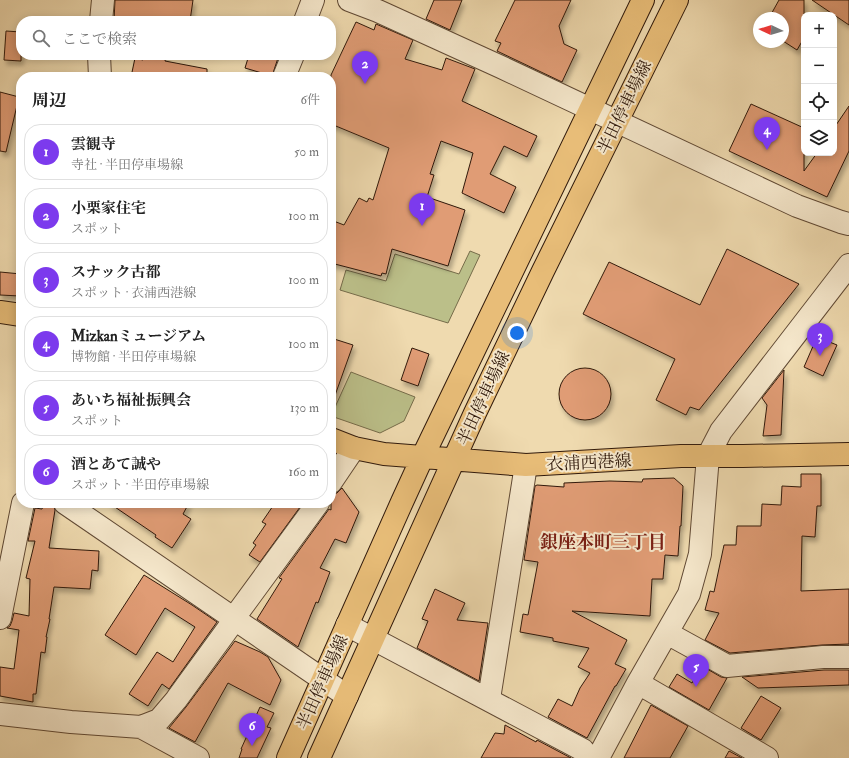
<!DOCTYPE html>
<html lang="ja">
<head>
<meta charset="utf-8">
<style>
  :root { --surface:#fff; --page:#f2f2f2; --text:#222; --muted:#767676; --line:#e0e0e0; --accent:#7c3aed }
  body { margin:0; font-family:"IM FELL Double Pica","Noto Serif JP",serif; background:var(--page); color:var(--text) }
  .controls { position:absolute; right:12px; top:12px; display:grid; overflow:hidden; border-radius:8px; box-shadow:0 2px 10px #0003 }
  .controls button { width:36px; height:36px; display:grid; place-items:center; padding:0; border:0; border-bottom:1px solid var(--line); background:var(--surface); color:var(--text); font:20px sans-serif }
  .compass { position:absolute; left:753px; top:12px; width:36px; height:36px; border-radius:50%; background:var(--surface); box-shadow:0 2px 10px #0003; rotate:274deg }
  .you { position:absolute; left:517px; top:333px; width:14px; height:14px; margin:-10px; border:3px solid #fff; border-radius:50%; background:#1a73e8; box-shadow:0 0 0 6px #1a73e833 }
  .badge { display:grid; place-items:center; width:26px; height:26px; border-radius:50%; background:var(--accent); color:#fff; font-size:13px; font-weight:700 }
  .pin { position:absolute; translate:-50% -33px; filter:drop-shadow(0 1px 2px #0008) }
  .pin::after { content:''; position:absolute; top:21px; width:14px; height:12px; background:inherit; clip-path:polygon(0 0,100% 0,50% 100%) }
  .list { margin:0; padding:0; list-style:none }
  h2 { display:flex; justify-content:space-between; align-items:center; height:52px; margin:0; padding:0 16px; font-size:17px }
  h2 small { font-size:13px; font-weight:400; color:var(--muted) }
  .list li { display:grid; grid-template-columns:26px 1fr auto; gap:12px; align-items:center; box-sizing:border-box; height:56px; margin:0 8px 8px; padding:0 8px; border:1px solid var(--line); border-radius:16px }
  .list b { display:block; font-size:15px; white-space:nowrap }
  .list p { margin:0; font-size:13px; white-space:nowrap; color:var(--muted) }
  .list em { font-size:13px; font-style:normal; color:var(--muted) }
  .icon { flex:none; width:22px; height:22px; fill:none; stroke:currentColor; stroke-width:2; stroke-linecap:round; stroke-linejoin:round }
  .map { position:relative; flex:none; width:849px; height:758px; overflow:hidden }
  .search { position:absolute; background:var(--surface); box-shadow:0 2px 10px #0003; left:16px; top:16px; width:320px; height:44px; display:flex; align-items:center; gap:10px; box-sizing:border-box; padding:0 14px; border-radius:16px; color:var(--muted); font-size:15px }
  .panel { position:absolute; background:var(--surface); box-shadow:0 2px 10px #0003; left:16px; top:72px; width:320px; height:436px; border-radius:16px }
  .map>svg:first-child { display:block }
  .green { fill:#bbbf89; stroke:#766c4a }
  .building { fill:#e09c75; stroke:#30190b; filter:url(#shadow) }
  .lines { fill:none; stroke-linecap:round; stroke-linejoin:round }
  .minor-casing { stroke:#604934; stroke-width:24 }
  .major-casing { stroke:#30190b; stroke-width:24 }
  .minor { stroke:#f5e7cb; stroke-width:22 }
  .major { stroke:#e8bd78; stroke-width:22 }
  .labels { text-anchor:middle; stroke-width:4; stroke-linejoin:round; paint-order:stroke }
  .street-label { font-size:17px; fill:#30190b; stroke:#f5e7cb }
  .neighbourhood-label { font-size:18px; font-weight:bold; fill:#7a1f14; stroke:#f5e7cb }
</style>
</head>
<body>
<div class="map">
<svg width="849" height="758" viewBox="0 0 849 758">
  <defs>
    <filter id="shadow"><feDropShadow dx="2.5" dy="4.5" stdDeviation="2" flood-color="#0004"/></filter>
  </defs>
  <rect width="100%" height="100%" fill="#efdaaf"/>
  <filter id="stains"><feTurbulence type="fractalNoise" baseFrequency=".005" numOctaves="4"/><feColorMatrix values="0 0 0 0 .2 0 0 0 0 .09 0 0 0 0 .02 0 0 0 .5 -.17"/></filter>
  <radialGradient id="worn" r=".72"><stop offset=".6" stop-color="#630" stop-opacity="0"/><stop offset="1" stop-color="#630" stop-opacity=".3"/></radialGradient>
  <path class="green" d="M470 251 480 255 448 323 340 290 346 270 386 281 395 254 459 274Z
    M351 372 415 397 404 421 380 433 331 416Z"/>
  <path class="building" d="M115 0H193L190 21H114Z
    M434 0H462L450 30 426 19Z
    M515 0H571L559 26 564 44 577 50 562 82 497 51 501 43 495 41Z
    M779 0H804V38L797 50 783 41V18H769Z
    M812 0H849V25Z
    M356 22 374 30 376 24 413 40 405 59 442 70 446 58 475 69 462 101 537 136 527 157 504 146 490 174 516 187 504 213 462 193 473 153 441 141 430 174 434 175 427 197 465 210 448 266 392 249 386 274 382 273 381 276 331 263V220L344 225 359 198 367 202 369 198 373 200 389 148 331 124V75Z
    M6 31 21 32V61L4 60Z
    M144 55H166L165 61 207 69V77H131L135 58 143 60Z
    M249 55H279L272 76 245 68Z
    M0 92 19 97 6 152 0 151Z
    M751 104 804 128V171L817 153H834V128L849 106V151L827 197 729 151Z
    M727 249 799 284 699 410 690 407 686 415 656 400 675 359 583 314 609 262 700 305Z
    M0 272 21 274 20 296 0 295Z
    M817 337 837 345 823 376 804 367Z
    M331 338 353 345 333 401H331Z
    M412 348 429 354 418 386 401 380Z
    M559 394a26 26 0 1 1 52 0a26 26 0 1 1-52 0Z
    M784 370 781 435 763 436 767 405 762 398Z
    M801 474H821V506H817L815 537 802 536 801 591 849 589V644L822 645 730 653 705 640 719 613 705 610 710 591 714 592 724 545H736L737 526H761L762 504 781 505 782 486 801 487Z
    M674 478 683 486 681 526H680L678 556 665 555 663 579H652L650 616 572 611 627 640 615 664 626 669 616 686H615L587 738 548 717 558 699 572 706 580 688 590 673 578 667 589 648 553 641V638L520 632 523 614 528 615 538 562 524 560 535 486 537 485 564 487V483L610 481 642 482 643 479Z
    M342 488 359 512 346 543 335 539 320 568 330 572 318 603 316 602 298 647 257 619 282 579 279 578 329 509 331 510V494L337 493Z
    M44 503H53L55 510 49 548 99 551 98 571 92 570 90 589 54 587 49 619H50L46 637H47L45 653 41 652 36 694H33V702L0 696V667L14 669 19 630 7 628 10 626 12 621 14 613 29 616 30 579 26 578 35 541H28L35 508 42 509Z
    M109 503H189L183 514 191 519 172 548 155 537 156 535Z
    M275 503H303L260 562 249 555 256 545 253 543 266 524 262 522Z
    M144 575 192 605 217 622 169 689 162 684 148 706 129 694 157 652 173 662 195 627 165 608 136 655 105 635Z
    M435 589 465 603 457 620 488 623 479 681 417 648 428 621 422 619Z
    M235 641 260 652 268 657 281 680 270 705 228 683 195 742 169 728 186 707Z
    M702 666 721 677 727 678 709 710 669 687 677 674 692 683Z
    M824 670H849V685L758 688 742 677Z
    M761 696 781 708 761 740 741 728Z
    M651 705 688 726 670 758H624Z
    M260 707 274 713 267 727 271 728 257 758H239L242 749H241Z
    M505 725 536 742 537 740 571 758H481L495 733 504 734Z
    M729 751 742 758H725Z"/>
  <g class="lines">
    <g class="minor-casing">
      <path id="minor" d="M349 0 378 11 501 67 797 206 841 222 849 224
        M101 21 103 0
        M305 21 313 0
        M99 55 100 77
        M284 77 293 55
        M331 482 354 448
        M65 503 347 696
        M0 618 23 503
        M347 625 583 750 589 758
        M667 633 727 666 823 657H849
        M638 683 767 758
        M489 699 526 465
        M0 714 71 722 141 727 198 758
        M141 727 159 720 176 700 235 619 239 611 318 503
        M598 758 638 683 689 594 700 554 708 456 721 431 849 265"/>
    </g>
    <g class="major-casing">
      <path id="major" d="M0 312 21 315
        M331 439 354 448 384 454 526 465 681 456H743L849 454
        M288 758 402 502 423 456 643 0
        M319 758 475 413 543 271 677 0"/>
    </g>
    <use href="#minor" class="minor"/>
    <use href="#major" class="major"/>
  </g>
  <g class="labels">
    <g class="street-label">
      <text transform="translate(624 107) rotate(-64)" y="6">半田停車場線</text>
      <text transform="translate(483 398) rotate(-65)" y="6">半田停車場線</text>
      <text transform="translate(589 462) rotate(-3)" y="6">衣浦西港線</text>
      <text transform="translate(322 682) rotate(-66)" y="6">半田停車場線</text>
    </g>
    <g class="neighbourhood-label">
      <text x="603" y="548">銀座本町三丁目</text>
    </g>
  </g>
  <rect width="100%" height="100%" filter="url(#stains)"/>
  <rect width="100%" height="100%" fill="url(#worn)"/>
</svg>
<div class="controls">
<button>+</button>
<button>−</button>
<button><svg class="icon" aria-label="locate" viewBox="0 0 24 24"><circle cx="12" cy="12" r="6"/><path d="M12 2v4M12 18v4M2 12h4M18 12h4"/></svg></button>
<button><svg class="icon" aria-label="layers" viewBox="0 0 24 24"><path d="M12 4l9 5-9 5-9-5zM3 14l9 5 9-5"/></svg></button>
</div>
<svg class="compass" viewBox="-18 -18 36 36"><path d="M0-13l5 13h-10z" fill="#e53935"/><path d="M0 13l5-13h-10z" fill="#767676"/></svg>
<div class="you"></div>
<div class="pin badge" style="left:422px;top:226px">1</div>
<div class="pin badge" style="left:365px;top:84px">2</div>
<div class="pin badge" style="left:820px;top:356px">3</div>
<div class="pin badge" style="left:767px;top:150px">4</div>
<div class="pin badge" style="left:696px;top:687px">5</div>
<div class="pin badge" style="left:252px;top:746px">6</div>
<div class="search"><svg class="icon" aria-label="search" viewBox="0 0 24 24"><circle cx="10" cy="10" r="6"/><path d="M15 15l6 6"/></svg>ここで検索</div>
<section class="panel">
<h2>周辺<small>6件</small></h2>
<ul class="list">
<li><span class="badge">1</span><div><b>雲観寺</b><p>寺社 · 半田停車場線</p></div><em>50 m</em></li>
<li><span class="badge">2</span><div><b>小栗家住宅</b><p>スポット</p></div><em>100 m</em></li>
<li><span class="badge">3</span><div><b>スナック古都</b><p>スポット · 衣浦西港線</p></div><em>100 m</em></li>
<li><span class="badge">4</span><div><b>Mizkanミュージアム</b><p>博物館 · 半田停車場線</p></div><em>100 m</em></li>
<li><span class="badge">5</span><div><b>あいち福祉振興会</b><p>スポット</p></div><em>130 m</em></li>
<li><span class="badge">6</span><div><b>酒とあて誠や</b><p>スポット · 半田停車場線</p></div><em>160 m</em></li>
</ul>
</section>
</div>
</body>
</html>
